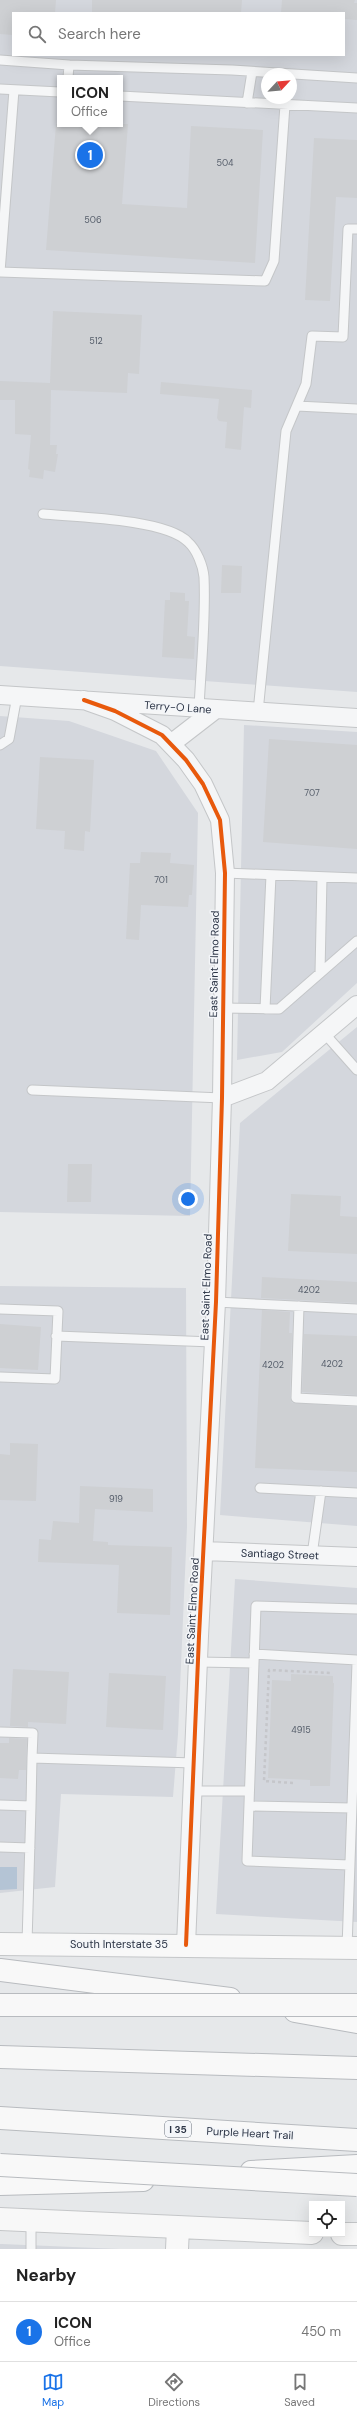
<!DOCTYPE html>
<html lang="en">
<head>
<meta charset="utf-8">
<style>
  :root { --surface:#fff; --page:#f2f2f2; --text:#222; --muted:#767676; --line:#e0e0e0; --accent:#1a73e8 }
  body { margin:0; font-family:"DM Sans",sans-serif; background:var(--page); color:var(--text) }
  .controls { position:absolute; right:12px; bottom:12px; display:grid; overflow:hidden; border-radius:0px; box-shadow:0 4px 16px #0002 }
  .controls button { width:36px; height:36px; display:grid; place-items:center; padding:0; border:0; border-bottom:1px solid var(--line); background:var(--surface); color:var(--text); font:20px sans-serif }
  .compass { position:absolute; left:261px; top:68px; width:36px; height:36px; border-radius:50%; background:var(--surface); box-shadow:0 4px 16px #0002; rotate:64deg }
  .you { position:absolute; left:188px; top:1199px; width:14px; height:14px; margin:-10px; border:3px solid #fff; border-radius:50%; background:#1a73e8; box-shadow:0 0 0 6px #1a73e833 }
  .badge { display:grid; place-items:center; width:26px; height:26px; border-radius:50%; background:var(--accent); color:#fff; font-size:13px; font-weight:700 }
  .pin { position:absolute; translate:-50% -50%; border:2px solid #fff; box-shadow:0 1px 4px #0006 }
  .popup { position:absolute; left:57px; top:75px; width:66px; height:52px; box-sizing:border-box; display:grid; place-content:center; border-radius:0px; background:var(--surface); filter:drop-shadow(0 1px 3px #0005); font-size:13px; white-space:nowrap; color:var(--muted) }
  .popup b { font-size:15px; color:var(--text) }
  .popup::after { content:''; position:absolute; left:50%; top:100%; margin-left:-8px; border:8px solid transparent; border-top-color:var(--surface) }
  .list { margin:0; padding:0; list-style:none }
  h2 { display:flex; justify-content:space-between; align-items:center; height:52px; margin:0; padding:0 16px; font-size:17px }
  h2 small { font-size:13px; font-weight:400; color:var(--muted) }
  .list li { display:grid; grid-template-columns:26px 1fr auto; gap:12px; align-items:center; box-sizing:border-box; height:60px; padding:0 16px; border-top:1px solid var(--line) }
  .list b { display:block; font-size:15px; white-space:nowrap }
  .list p { margin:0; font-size:13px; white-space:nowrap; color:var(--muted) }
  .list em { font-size:13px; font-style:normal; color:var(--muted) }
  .icon { flex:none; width:22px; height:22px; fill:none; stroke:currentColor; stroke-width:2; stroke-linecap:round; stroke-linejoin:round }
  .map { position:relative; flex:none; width:357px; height:2249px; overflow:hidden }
  .search { position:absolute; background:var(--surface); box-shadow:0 4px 16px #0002; left:12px; right:12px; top:12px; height:44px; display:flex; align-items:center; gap:10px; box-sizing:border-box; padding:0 14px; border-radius:0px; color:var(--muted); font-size:15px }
  .sheet { height:112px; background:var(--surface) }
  nav { display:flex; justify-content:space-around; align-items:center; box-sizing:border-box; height:56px; border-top:1px solid var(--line); background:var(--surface); font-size:11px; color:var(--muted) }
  nav a { display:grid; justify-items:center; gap:2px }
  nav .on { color:var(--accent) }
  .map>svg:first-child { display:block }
  .built { fill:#d4d7dd; fill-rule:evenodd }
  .water { fill:#b4c4d5 }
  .building { fill:#ced0d3 }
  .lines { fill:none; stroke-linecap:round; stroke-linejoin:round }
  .lane-casing { stroke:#c4c6c8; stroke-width:11 }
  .street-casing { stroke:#c4c6c8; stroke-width:20 }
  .secondary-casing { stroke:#c4c6c8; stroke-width:24 }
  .highway-casing { stroke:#b8bbbf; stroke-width:24 }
  .path { stroke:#c5c6ca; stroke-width:2.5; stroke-dasharray:3 3; stroke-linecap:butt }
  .lane { stroke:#f5f6f7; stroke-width:9 }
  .street { stroke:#f5f6f7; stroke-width:18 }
  .secondary { stroke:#f8f8f8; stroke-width:22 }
  .highway { stroke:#f8f8f8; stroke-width:22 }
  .highway-bridge-casing { stroke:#b8bbbf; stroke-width:24; stroke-linecap:butt }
  .highway-bridge { stroke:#f8f8f8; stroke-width:22 }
  .cycleway-casing { stroke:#f4f6f9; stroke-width:6 }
  .cycleway { stroke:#e8590c; stroke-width:4 }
  .labels { text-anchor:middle; stroke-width:3; stroke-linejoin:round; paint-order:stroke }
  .number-label { font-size:9px; fill:#545c69 }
  .shield { fill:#f4f6f9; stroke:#676e7b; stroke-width:1 }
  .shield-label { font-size:10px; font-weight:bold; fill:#2b3445 }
  .street-label { font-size:11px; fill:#2b3445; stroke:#f4f6f9 }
</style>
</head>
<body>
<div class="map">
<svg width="357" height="2249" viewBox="0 0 357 2249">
  <rect width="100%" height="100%" fill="#e6e8ea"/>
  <path class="built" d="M0 0H357V692L0 666ZM13 13H344V55H13ZM267 74H291V98H267ZM60 78H120V124H60Z
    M0 716 69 721 156 751 198 813 190 1216 0 1212Z
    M244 725 357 732V983L282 1052 237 1060Z
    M357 1027V1526L220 1515 240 1123Z
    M0 1286 186 1288 187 1527 178 1734 173 1797 61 1794 55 1887 0 1893Z
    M235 1579 357 1588V1922L216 1914Z
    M0 2244H2L120 2249H0Z"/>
  <path class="water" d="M0 1867H17V1889L0 1890Z"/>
  <path class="building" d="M0 0H56L55 13H13V35L0 34Z
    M92 0H242L241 13H92Z
    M282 0H355L354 3H357V20L344 19V13H281Z
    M56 124H128L122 204 187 208 191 126 263 130 255 263 46 250Z
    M314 138 357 140V198L336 197 330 301 305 300Z
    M53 311 142 315 139 374 128 373 127 393 51 390 50 445H57L56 454H58L55 472 44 470 43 479 29 477 30 470 28 469 31 435 15 434V400H0V381L50 383Z
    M161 382 252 390 251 408 244 407 241 450 225 448 227 422 219 421 217 418 219 399 160 394Z
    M222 565 242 566 241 593H221Z
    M170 592 185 593V601H189L187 636 195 637 194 659 162 657 165 600H170Z
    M269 739 357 745V849L263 842Z
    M40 757 94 760 90 832 85 831 84 851 64 849 65 831 36 829Z
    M141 852 171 853 170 863 194 865 192 895H189L188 907 141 905 139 940 126 939 130 863H140Z
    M68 1164H92L91 1202H67Z
    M291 1194 341 1196 340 1216 357 1217V1254L288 1251Z
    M262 1277 357 1282V1303L261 1298Z
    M262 1310 290 1312 289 1333H292L290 1398 292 1403 357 1407V1472L255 1468Z
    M0 1324 41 1327 38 1370 0 1368Z
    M304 1334 357 1336V1395L302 1392Z
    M10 1443 38 1444 36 1501 0 1500V1454L10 1455Z
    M80 1486 153 1489V1512L95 1509 93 1541 108 1542V1545L172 1547 170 1615 117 1613 119 1565 38 1562 39 1539 51 1540 53 1521 79 1523Z
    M13 1669 69 1672 66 1724 28 1722V1727L10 1726Z
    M109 1673 166 1676 163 1730 106 1727Z
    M291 1674 333 1676V1683H334L330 1786H310V1780L268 1778 272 1680 291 1681Z
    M9 1738 27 1739 26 1770H19L18 1779 0 1778V1743H9Z"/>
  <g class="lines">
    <g class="lane-casing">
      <path id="lane" d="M0 60 69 65 68 78
        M69 65 232 70 357 78
        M0 89 60 92
        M120 96 357 108
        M247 103 252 72
        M0 272 265 281 274 261 285 105
        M0 272 14 90
        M297 406 357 409
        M43 514C76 517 166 519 188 542 197 550 203 566 204 577 206 620 201 665 199 708
        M258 712 286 431 306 384 312 336 343 337 348 229H357
        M0 745 9 739 17 696
        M225 873 357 878
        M320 973 322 877
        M222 1008 279 1009 357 941
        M265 1009 271 875
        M325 1034 357 1070
        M32 1090 222 1098
        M216 1302 357 1309
        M299 1306 296 1398 357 1401
        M0 1309 58 1311 55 1379 0 1377
        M56 1336 213 1342
        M260 1488 357 1493
        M312 1555 321 1491
        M254 1654 357 1660
        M198 1662 254 1663
        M0 1732 33 1733 32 1758
        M194 1791H249
        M0 1805 31 1806 27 1943
        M31 1806 32 1758 194 1763
        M249 1806 351 1808
        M0 1847 30 1848
        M349 1865 247 1861 256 1606 357 1609
        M347 1948 357 1663
        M31 2249V2221"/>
    </g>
    <g class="street-casing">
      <path id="street" d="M0 695 357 718
        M84 700 115 711 162 735 186 760 203 784 220 820 225 873 222 1098 216 1302 199 1636 186 1945
        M172 743 216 709
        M222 1098 267 1081 357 1005
        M204 1551 357 1557"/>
    </g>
    <g class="secondary-casing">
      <path id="secondary" d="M0 1944 357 1948
        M0 2219 312 2233
        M342 2234H357
        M177 2249 178 2228"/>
    </g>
    <g class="highway-casing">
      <path id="highway" d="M0 1970 230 1999
        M295 2011 357 2022
        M0 2057 357 2068
        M0 2118 357 2140
        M251 2172 357 2166
        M0 2184 143 2180"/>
    </g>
    <path class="path" d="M293 1783 264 1781 269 1670 331 1673"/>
    <use href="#lane" class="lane"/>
    <use href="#street" class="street"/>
    <use href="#secondary" class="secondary"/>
    <use href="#highway" class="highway"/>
    <g class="highway-bridge-casing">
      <path id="highway-bridge" d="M0 2005H357
        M0 2165 357 2185"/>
    </g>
    <use href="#highway-bridge" class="highway-bridge"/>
    <g class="cycleway-casing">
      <path id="cycleway" d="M84 700 115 711 162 735 186 760 203 784 220 820 225 873 222 1098 216 1302 199 1636 186 1945"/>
    </g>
    <use href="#cycleway" class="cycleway"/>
  </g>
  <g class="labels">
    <g class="number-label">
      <text x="225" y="166">504</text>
      <text x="93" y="223">506</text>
      <text x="96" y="344">512</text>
      <text x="312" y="796">707</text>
      <text x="161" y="883">701</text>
      <text x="309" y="1293">4202</text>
      <text x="332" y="1367">4202</text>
      <text x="273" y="1368">4202</text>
      <text x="116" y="1502">919</text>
      <text x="301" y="1733">4915</text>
    </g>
    <rect class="shield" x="165" y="2121" width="26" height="16" rx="3"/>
    <g class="shield-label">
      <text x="178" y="2133">I 35</text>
    </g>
    <g class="street-label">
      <text transform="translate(178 707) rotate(4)" y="4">Terry-O Lane</text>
      <text transform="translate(214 964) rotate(-89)" y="4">East Saint Elmo Road</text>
      <text transform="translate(206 1287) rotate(-88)" y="4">East Saint Elmo Road</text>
      <text transform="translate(280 1554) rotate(2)" y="4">Santiago Street</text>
      <text transform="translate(192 1611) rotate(-87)" y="4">East Saint Elmo Road</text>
      <text x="119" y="1948">South Interstate 35</text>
      <text transform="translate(250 2133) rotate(3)" y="4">Purple Heart Trail</text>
    </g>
  </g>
</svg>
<div class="controls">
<button><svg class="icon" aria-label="locate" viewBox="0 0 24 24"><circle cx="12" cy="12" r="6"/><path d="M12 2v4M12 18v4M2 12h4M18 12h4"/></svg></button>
</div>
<svg class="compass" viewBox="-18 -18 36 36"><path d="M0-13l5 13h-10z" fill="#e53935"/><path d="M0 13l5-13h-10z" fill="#767676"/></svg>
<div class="you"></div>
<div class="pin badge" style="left:90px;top:155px">1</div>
<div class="popup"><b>ICON</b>Office</div>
<div class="search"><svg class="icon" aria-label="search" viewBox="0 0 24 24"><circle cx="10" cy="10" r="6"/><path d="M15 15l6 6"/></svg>Search here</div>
</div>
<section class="sheet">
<h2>Nearby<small></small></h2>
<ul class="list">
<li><span class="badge">1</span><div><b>ICON</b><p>Office</p></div><em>450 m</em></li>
</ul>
</section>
<nav>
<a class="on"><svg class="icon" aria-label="map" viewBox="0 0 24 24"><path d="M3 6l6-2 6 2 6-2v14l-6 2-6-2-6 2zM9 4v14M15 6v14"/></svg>Map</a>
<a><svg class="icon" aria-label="directions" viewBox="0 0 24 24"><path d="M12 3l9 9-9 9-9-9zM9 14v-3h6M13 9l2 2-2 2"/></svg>Directions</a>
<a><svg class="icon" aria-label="saved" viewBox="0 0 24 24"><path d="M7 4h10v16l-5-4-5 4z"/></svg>Saved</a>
</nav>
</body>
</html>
